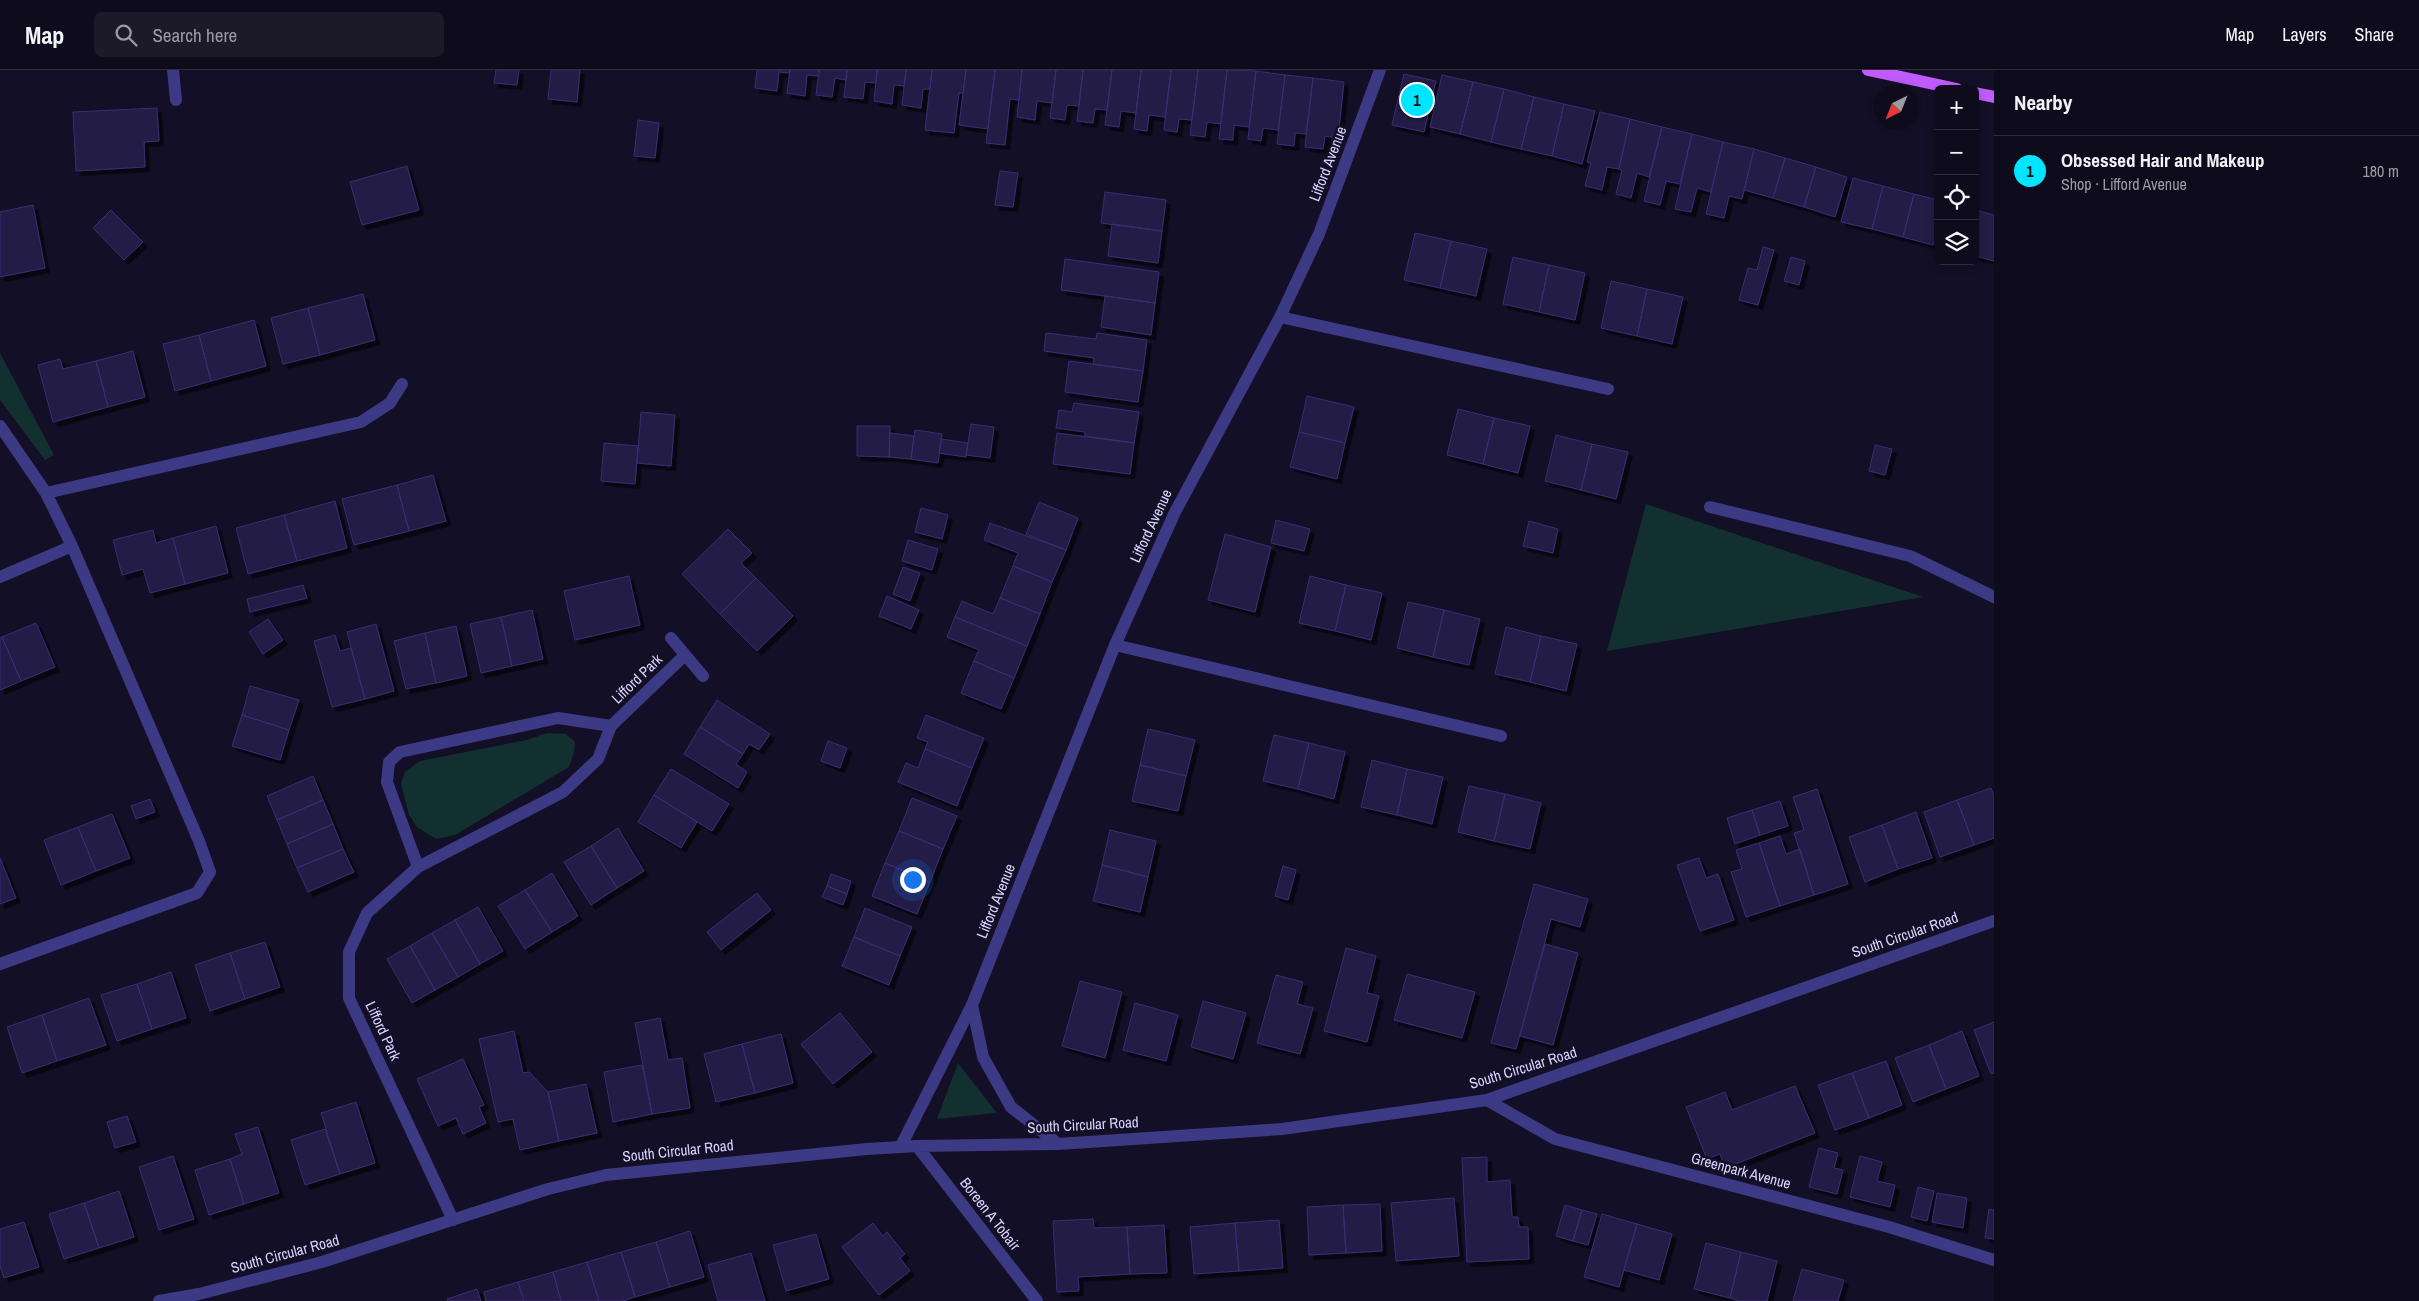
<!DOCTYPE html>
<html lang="en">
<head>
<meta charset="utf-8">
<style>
  :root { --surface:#0e0b1c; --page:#1c1929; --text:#f1f3f6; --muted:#9b9ba3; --line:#2e2b3b; --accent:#00e5ff }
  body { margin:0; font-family:"Archivo Narrow",sans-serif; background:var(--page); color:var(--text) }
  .controls { position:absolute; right:15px; top:15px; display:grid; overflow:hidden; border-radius:8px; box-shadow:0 2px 8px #0003 }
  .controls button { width:45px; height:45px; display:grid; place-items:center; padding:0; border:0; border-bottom:1px solid var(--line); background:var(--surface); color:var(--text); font:25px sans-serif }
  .compass { position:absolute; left:1874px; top:15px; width:45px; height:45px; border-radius:50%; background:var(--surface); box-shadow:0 2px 8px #0003; rotate:223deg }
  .you { position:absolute; left:912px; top:809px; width:18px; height:18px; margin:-12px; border:4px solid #fff; border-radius:50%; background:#1a73e8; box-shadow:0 0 0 8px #1a73e833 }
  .badge { display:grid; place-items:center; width:32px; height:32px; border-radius:50%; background:var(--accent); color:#111; font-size:16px; font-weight:700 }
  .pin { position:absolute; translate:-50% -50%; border:2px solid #fff; box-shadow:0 1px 5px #0006 }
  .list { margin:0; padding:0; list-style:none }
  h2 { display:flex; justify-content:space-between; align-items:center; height:65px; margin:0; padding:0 20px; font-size:21px }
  h2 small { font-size:16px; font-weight:400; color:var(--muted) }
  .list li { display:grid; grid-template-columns:32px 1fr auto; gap:15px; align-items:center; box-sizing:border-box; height:70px; padding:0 20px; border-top:1px solid var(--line) }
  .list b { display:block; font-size:19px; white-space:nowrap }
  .list p { margin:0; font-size:16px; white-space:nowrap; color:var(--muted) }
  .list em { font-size:16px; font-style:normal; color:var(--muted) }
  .icon { flex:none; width:28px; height:28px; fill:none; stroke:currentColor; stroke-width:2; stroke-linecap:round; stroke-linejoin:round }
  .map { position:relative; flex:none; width:1994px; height:1231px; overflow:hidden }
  header { display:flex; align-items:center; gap:30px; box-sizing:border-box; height:70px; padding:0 25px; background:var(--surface); border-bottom:1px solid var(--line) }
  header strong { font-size:24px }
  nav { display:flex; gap:28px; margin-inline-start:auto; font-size:18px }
  .search { width:350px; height:45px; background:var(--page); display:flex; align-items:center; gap:12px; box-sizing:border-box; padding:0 18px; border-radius:8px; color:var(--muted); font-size:19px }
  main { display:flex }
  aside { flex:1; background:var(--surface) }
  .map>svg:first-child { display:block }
  .green { fill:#12302f }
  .building { fill:#241b47; stroke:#3b2d73; filter:url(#shadow) }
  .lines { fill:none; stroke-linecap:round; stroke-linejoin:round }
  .minor { stroke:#3d3a85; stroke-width:12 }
  .major { stroke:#c25bff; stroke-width:12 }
  .labels { text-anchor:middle; stroke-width:5; stroke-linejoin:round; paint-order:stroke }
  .street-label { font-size:15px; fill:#d9d4ff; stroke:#130f26 }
</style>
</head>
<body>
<header>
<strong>Map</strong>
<div class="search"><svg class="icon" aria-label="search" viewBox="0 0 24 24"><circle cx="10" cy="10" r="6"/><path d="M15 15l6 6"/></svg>Search here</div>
<nav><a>Map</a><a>Layers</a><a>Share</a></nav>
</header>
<main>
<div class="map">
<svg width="1994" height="1231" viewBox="0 0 1994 1231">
  <defs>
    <filter id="shadow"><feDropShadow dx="4.5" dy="4.5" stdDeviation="0" flood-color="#0009"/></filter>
  </defs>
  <rect width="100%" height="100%" fill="#130f26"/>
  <path class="green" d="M0 283 54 385 45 390 0 330Z
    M1646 434 1923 527 1607 581Z
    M547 663 566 664 575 672 574 682 569 697 455 765 436 769 417 757 409 745 401 714 405 702 420 691 527 670Z
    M958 993 996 1042V1043L937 1049Z"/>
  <path class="building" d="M496 0H519L517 15 494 13Z
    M551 0H580L577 32 548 29Z
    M757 0H790L789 3 779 2 777 21 755 18Z
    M790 0H819L818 6 807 5 805 26 787 23Z
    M819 0H847L846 10 835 8 832 27 816 25Z
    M847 0H877L876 13 865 12 863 29 844 27Z
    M877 0H906L904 16 894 15 892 34 874 31Z
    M906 0H932L930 19H923L921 38 902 35Z
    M932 0H966L963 23H959L954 63 925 60Z
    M966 0H995L988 59 959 55Z
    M995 0H1022L1019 30 1010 29 1005 75 986 73Z
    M1022 0H1056L1052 33 1037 31 1035 50 1017 47Z
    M1056 0H1083L1079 36 1067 35 1065 50 1050 48Z
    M1083 0H1112L1107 40 1095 39 1093 53 1077 51Z
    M1112 0H1141L1136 43 1121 41 1119 57 1105 55Z
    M1141 0H1171L1165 47 1149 45 1147 61 1134 59Z
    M1171 0H1198L1192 50 1179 49 1177 62 1164 60Z
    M1198 0H1227L1221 54 1207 52 1205 67 1190 65Z
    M1227 0 1256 1 1249 57 1234 55 1233 70 1219 69Z
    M1256 1 1285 5 1278 60 1263 58 1261 71 1248 69Z
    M1404 4 1436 11 1424 62 1392 55Z
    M1285 5 1313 8 1306 64 1295 63 1294 76 1277 74Z
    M1442 5 1473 12 1460 64 1430 57Z
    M1313 8 1344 12 1338 68 1325 66 1323 79 1305 77Z
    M1473 12 1504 19 1491 72 1460 64Z
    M1504 19 1534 27 1521 79 1491 72Z
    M1534 27 1564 34 1552 86 1521 79Z
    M1564 34 1595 41 1582 94 1552 86Z
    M157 38 159 71 144 72 145 97 76 101 73 42Z
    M1600 42 1630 49 1619 99 1607 97 1602 120 1585 116 1591 93 1587 92Z
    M1630 49 1662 57 1649 107 1637 103 1631 128 1616 124 1622 100 1619 99Z
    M638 50 659 53 655 88 634 86Z
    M1662 57 1692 64 1680 114 1666 111 1660 135 1644 131Z
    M1692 64 1723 72 1711 122 1697 118 1691 142 1675 139Z
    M1723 72 1754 79 1742 129 1729 126 1724 148 1706 144Z
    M1754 79 1785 88 1773 128 1744 120Z
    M1785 88 1816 97 1804 137 1773 128Z
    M407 96 419 140 362 155 350 112Z
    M1816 97 1847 107 1835 147 1804 137Z
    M1000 101 1018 103 1013 137 995 135Z
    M1853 108 1883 116 1872 159 1841 152Z
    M1883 116 1914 124 1903 167 1872 159Z
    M1105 122 1166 130 1162 161 1101 153Z
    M1914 124 1938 130V158L1933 175 1903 167Z
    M33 135 45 198 0 207V142Z
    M111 140 143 172 124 190 93 158Z
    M1975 140 1994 145V191L1975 186Z
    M1112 154 1162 161 1158 193 1108 186Z
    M1415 163 1451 171 1440 218 1404 210Z
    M1451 171 1487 179 1476 226 1440 218Z
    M1763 177 1774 180 1758 235 1739 230 1748 198 1757 200Z
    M1513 187 1549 195 1539 242 1503 234Z
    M1791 187 1805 191 1799 215 1784 211Z
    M1065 189 1159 202 1155 233 1061 220Z
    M1549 195 1585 203 1575 250 1539 242Z
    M1611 211 1647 219 1637 266 1601 258Z
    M1647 219 1683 227 1672 274 1637 266Z
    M363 224 375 270 320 285 308 238Z
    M1105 226 1155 233 1151 265 1101 257Z
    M308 238 320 285 283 294 271 248Z
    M254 250 266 296 211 311 199 265Z
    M1046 263 1096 269 1097 263 1147 270 1143 301 1093 294 1094 288 1044 281Z
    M199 265 211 311 175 321 163 274Z
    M133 281 145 327 108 337 96 291Z
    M60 289 63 299 96 291 108 337 53 352 38 295Z
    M1069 291 1143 301 1138 332 1065 322Z
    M1307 326 1354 337 1345 373 1299 362Z
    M1074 333 1139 342 1134 373 1085 366V362L1056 358 1059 340 1072 342Z
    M1458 339 1494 348 1483 394 1447 385Z
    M641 342 675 345 671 396 637 393Z
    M1494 348 1530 356 1518 403 1483 394Z
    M971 354 994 357 990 388 966 385Z
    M857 356H890L889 387 857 386Z
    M915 360 942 364 938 393 911 389Z
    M1299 362 1345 373 1337 409 1290 397Z
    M890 363 914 366 911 389 889 387Z
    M1057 363 1134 373 1130 404 1053 394Z
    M1556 365 1592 374 1581 420 1545 411Z
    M941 369 968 373 966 387 939 383Z
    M604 373 638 376 635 414 601 411Z
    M1592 374 1628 382 1616 429 1581 420Z
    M1875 375 1892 379 1885 405 1869 401Z
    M433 405 446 451 409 461 397 415Z
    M397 415 409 461 354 475 342 429Z
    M335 431 347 478 297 491 284 445Z
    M1039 432 1078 448 1066 480 1026 464Z
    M921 438 948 445 942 469 915 462Z
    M284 445 297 491 248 504 236 458Z
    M1276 450 1310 459 1304 481 1271 473Z
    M1529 451 1558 459 1553 483 1523 476Z
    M990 453 1066 480 1052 512 1013 496 1018 483 984 470Z
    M216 456 228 503 185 514 173 468Z
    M728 459 752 483 741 493 756 508 720 544 682 504Z
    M153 460 156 473 173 468 185 514 150 523 143 499 122 505 113 470Z
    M1225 464 1271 477 1255 542 1208 530Z
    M908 470 938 479 932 500 902 491Z
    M1013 496 1052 512 1040 544 1000 528Z
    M903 497 920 503 910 531 893 524Z
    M629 506 640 555 575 570 564 521Z
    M1310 506 1346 515 1335 561 1299 553Z
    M756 508 793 546 757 581 720 544Z
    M303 515 307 528 250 542 247 529Z
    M1346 515 1382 523 1371 570 1335 561Z
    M887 526 919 540 911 559 879 546Z
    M1000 528 1040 544 1027 576 955 547 962 531 993 544Z
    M1408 532 1444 540 1433 587 1397 578Z
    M532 540 543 589 512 596 501 547Z
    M1444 540 1480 549 1469 595 1433 587Z
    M501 547 512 596 481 603 470 554Z
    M955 547 1027 576 1014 608 974 591 979 580 947 567Z
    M268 549 283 570 263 584 249 562Z
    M36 553 55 597 21 611 2 567Z
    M376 554 394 621 365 629 347 562Z
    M456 556 467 606 436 613 425 563Z
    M1506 557 1541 566 1530 612 1495 604Z
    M425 563 436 613 406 619 394 571Z
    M335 565 340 581 351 578 365 629 332 637 314 571Z
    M1541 566 1577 574 1566 621 1530 612Z
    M2 567 21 611 0 620V568Z
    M974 591 1014 608 1001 639 961 623Z
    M250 616 299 630 289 660 242 645Z
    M717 630 770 664 759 680 749 674 743 684 700 657Z
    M242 645 289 660 280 690 232 676Z
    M926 645 984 668 972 698 925 679 928 672 917 668Z
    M700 657 743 684 736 694 747 702 738 718 684 684Z
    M1148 659 1195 670 1186 706 1140 695Z
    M1274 665 1309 673 1298 719 1263 711Z
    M828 671 847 678 840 698 821 691Z
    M1309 673 1345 682 1334 729 1298 719Z
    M925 679 972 698 957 736 898 712 906 693 918 698Z
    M1372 690 1407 699 1397 745 1361 737Z
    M1140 695 1186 706 1178 741 1132 731Z
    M671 699 729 734 712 761 654 725Z
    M1407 699 1443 707 1432 754 1397 745Z
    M313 706 323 730 277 750 267 726Z
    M1469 716 1505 724 1494 771 1458 762Z
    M1991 718 1994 726V768L1974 775 1957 730Z
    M1817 719 1848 814 1814 825 1794 763 1804 760 1793 727Z
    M1505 724 1541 733 1530 779 1494 771Z
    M654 725 697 752 681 778 638 752Z
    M912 728 957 746 943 779 899 761Z
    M150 729 155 742 136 749 131 736Z
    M323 730 333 754 287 774 277 750Z
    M1957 730 1974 775 1940 787 1924 742Z
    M1780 731 1788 756 1760 765 1752 740Z
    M1752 740 1760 765 1735 774 1727 748Z
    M1916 742 1932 788 1898 799 1882 755Z
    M112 744 130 788 96 801 78 757Z
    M333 754 343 779 297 798 287 774Z
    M1882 755 1898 799 1865 812 1849 767Z
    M78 757 96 801 61 815 44 770Z
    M618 758 644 801 617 818 591 776Z
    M1110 760 1156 771 1148 807 1102 795Z
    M899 761 943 779 930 812 885 793Z
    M1780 766 1786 784 1800 779 1814 825 1780 836 1759 773Z
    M1759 773 1780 836 1746 847 1731 802 1742 799 1736 780Z
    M591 776 617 818 591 835 564 792Z
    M343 779 354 802 308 822 297 798Z
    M0 788 16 828 0 834Z
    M1699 788 1706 808 1718 804 1734 850 1700 861 1677 795Z
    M885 793 930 812 917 844 872 826Z
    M1102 795 1148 807 1140 842 1093 831Z
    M1283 796 1296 800 1288 830 1275 826Z
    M552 803 578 846 552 862 525 820Z
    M831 804 851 811 847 824 827 816Z
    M1534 814 1588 829 1580 857 1551 849 1516 979 1491 973Z
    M827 816 847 824 843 835 822 827Z
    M525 820 552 862 525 879 498 836Z
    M757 823 771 840 721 880 707 862Z
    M478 837 503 881 480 894 455 850Z
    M865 838 912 857 900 886 854 867Z
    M455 850 480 894 458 907 432 863Z
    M432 863 458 907 435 920 410 876Z
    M854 867 900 886 889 915 842 896Z
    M265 872 280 917 245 929 230 883Z
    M1545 874 1578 883 1553 975 1520 966Z
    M410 876 435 920 412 933 387 889Z
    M1346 878 1376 886 1367 923 1379 926 1367 972 1324 961Z
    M230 883 245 929 210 941 195 895Z
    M171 902 186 948 152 959 137 914Z
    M1407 904 1475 922 1462 968 1394 950Z
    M1276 905 1303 912 1297 934 1313 938 1300 984 1257 973Z
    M1080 911 1122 922 1105 988 1062 976Z
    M137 914 152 959 117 971 101 925Z
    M89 928 106 975 57 991 42 945Z
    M1203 931 1246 943 1233 989 1191 977Z
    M1135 933 1178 945 1166 991 1123 980Z
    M840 943 872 982 833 1014 801 974Z
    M42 945 57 991 22 1003 7 957Z
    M660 948 668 990 682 988 690 1038 652 1044 635 953Z
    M1994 952V1003L1991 1004 1974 960Z
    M514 961 523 1003 529 1002 548 1022 559 1071 520 1080 513 1049 498 1052 479 969Z
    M1962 961 1979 1006 1946 1019 1929 975Z
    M781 964 793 1013 755 1023 742 974Z
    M742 974 755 1023 716 1032 704 984Z
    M1929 975 1946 1019 1913 1032 1895 988Z
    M463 989 484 1035 479 1037 486 1053 463 1064 456 1048 438 1056 417 1009Z
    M1886 991 1902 1035 1869 1048 1852 1003Z
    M642 995 652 1044 613 1052 604 1002Z
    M1852 1003 1869 1048 1835 1060 1818 1015Z
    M586 1014 597 1063 559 1071 548 1022Z
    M1795 1016 1815 1063 1725 1098 1720 1084 1707 1089 1686 1037 1725 1022 1732 1040Z
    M356 1032 375 1093 340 1104 321 1043Z
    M127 1046 136 1072 115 1078 107 1052Z
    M258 1057 279 1123 244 1134 230 1089 242 1084 235 1064Z
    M325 1059 340 1104 305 1115 291 1070Z
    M1819 1078 1838 1083 1834 1098 1843 1100 1837 1124 1809 1117Z
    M173 1086 194 1149 159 1160 139 1097Z
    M1860 1086 1882 1092 1877 1111 1895 1115 1890 1137 1850 1127Z
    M1487 1087V1112L1510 1110 1512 1147H1518L1519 1157H1528L1529 1189 1467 1192 1462 1088Z
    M230 1089 244 1134 209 1145 195 1100Z
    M1918 1117 1934 1121 1927 1151 1911 1147Z
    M119 1121 134 1167 99 1178 84 1133Z
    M1937 1123 1967 1128 1963 1158 1932 1152Z
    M1454 1128 1459 1186 1396 1191 1391 1133Z
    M84 1133 99 1178 64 1189 49 1144Z
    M1380 1134 1382 1181 1346 1183 1343 1135Z
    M1343 1135 1346 1183 1309 1185 1307 1137Z
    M1565 1135 1582 1140 1573 1171 1556 1166Z
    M1989 1139 1994 1140V1169L1985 1168Z
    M1582 1140 1597 1144 1588 1175 1573 1171Z
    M1602 1144 1637 1154 1619 1217 1584 1207Z
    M1093 1149 1094 1158 1127 1157 1130 1204 1078 1207 1079 1221 1057 1222 1053 1151Z
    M1279 1150 1283 1198 1239 1201 1235 1153Z
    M24 1152 39 1197 4 1208 0 1196V1159Z
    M873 1153 883 1166 887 1162 905 1184 900 1188 910 1201 879 1225 842 1177Z
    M1235 1153 1239 1201 1194 1204 1190 1157Z
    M1637 1154 1672 1164 1659 1210 1624 1200Z
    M1164 1155 1167 1203 1130 1204 1127 1157Z
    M690 1161 704 1207 670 1217 656 1172Z
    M816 1164 829 1209 786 1221 773 1175Z
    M656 1172 670 1217 635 1227 621 1182Z
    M1706 1173 1741 1182 1730 1228 1694 1219Z
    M621 1182 635 1227 623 1231H599L587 1192Z
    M1741 1182 1777 1191 1767 1231H1739L1730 1228Z
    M751 1183 765 1231H718L708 1195Z
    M587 1192 599 1231H561L553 1202Z
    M1802 1199 1844 1210 1838 1231H1793Z
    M553 1202 561 1231H524L518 1212Z
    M518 1212 524 1231H486L484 1222Z
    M477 1219 481 1231H448L447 1229Z"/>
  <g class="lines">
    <path class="minor" d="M173 0 176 30
      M1280 247 1608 319
      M0 356 46 423 72 476 199 771 210 802 197 823 0 894
      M46 423 361 352 390 333 402 314
      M1710 437 1910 486 1994 527
      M0 507 72 476
      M671 568 703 606
      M1115 575 1501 666
      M418 797 387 712 389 692 400 682 558 648 611 656
      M972 935 983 987 1011 1037 1058 1074
      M1487 1030 1555 1069 1889 1157 1994 1190
      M901 1076 972 935 1115 575 1175 442 1280 247 1319 164 1380 0
      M917 1076 1037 1231
      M453 1150 349 928V882L367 843 418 797 563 722 598 689 611 656 685 585
      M159 1231 199 1224 322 1192 548 1119 606 1105 867 1079 917 1076 1058 1074 1282 1059 1487 1030 1994 851"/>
    <path class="major" d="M1868 0 1957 19
      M1975 23 1994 27"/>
  </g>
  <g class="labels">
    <g class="street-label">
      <text transform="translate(1328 94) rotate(-69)" y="5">Lifford Avenue</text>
      <text transform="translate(1151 456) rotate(-65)" y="5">Lifford Avenue</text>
      <text transform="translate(637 609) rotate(-44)" y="5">Lifford Park</text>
      <text transform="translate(996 831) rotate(-68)" y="5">Lifford Avenue</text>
      <text transform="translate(1905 865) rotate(-19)" y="5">South Circular Road</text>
      <text transform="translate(383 961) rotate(65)" y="5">Lifford Park</text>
      <text transform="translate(1523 998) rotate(-17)" y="5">South Circular Road</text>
      <text transform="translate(1083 1055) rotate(-3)" y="5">South Circular Road</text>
      <text transform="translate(678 1081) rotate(-6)" y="5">South Circular Road</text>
      <text transform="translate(1741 1101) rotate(15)" y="5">Greenpark Avenue</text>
      <text transform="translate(990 1144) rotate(52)" y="5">Boreen A Tobair</text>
      <text transform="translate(285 1184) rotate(-15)" y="5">South Circular Road</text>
    </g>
  </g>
</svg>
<div class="controls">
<button>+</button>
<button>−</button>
<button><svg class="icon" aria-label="locate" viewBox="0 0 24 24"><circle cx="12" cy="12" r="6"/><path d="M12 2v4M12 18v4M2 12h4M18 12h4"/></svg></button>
<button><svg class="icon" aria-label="layers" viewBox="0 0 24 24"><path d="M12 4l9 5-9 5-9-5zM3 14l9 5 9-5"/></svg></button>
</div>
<svg class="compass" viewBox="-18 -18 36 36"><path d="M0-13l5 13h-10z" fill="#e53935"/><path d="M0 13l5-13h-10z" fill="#9b9ba3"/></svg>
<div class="you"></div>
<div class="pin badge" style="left:1417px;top:30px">1</div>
</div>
<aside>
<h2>Nearby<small></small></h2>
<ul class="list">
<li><span class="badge">1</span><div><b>Obsessed Hair and Makeup</b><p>Shop · Lifford Avenue</p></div><em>180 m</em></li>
</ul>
</aside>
</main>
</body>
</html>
